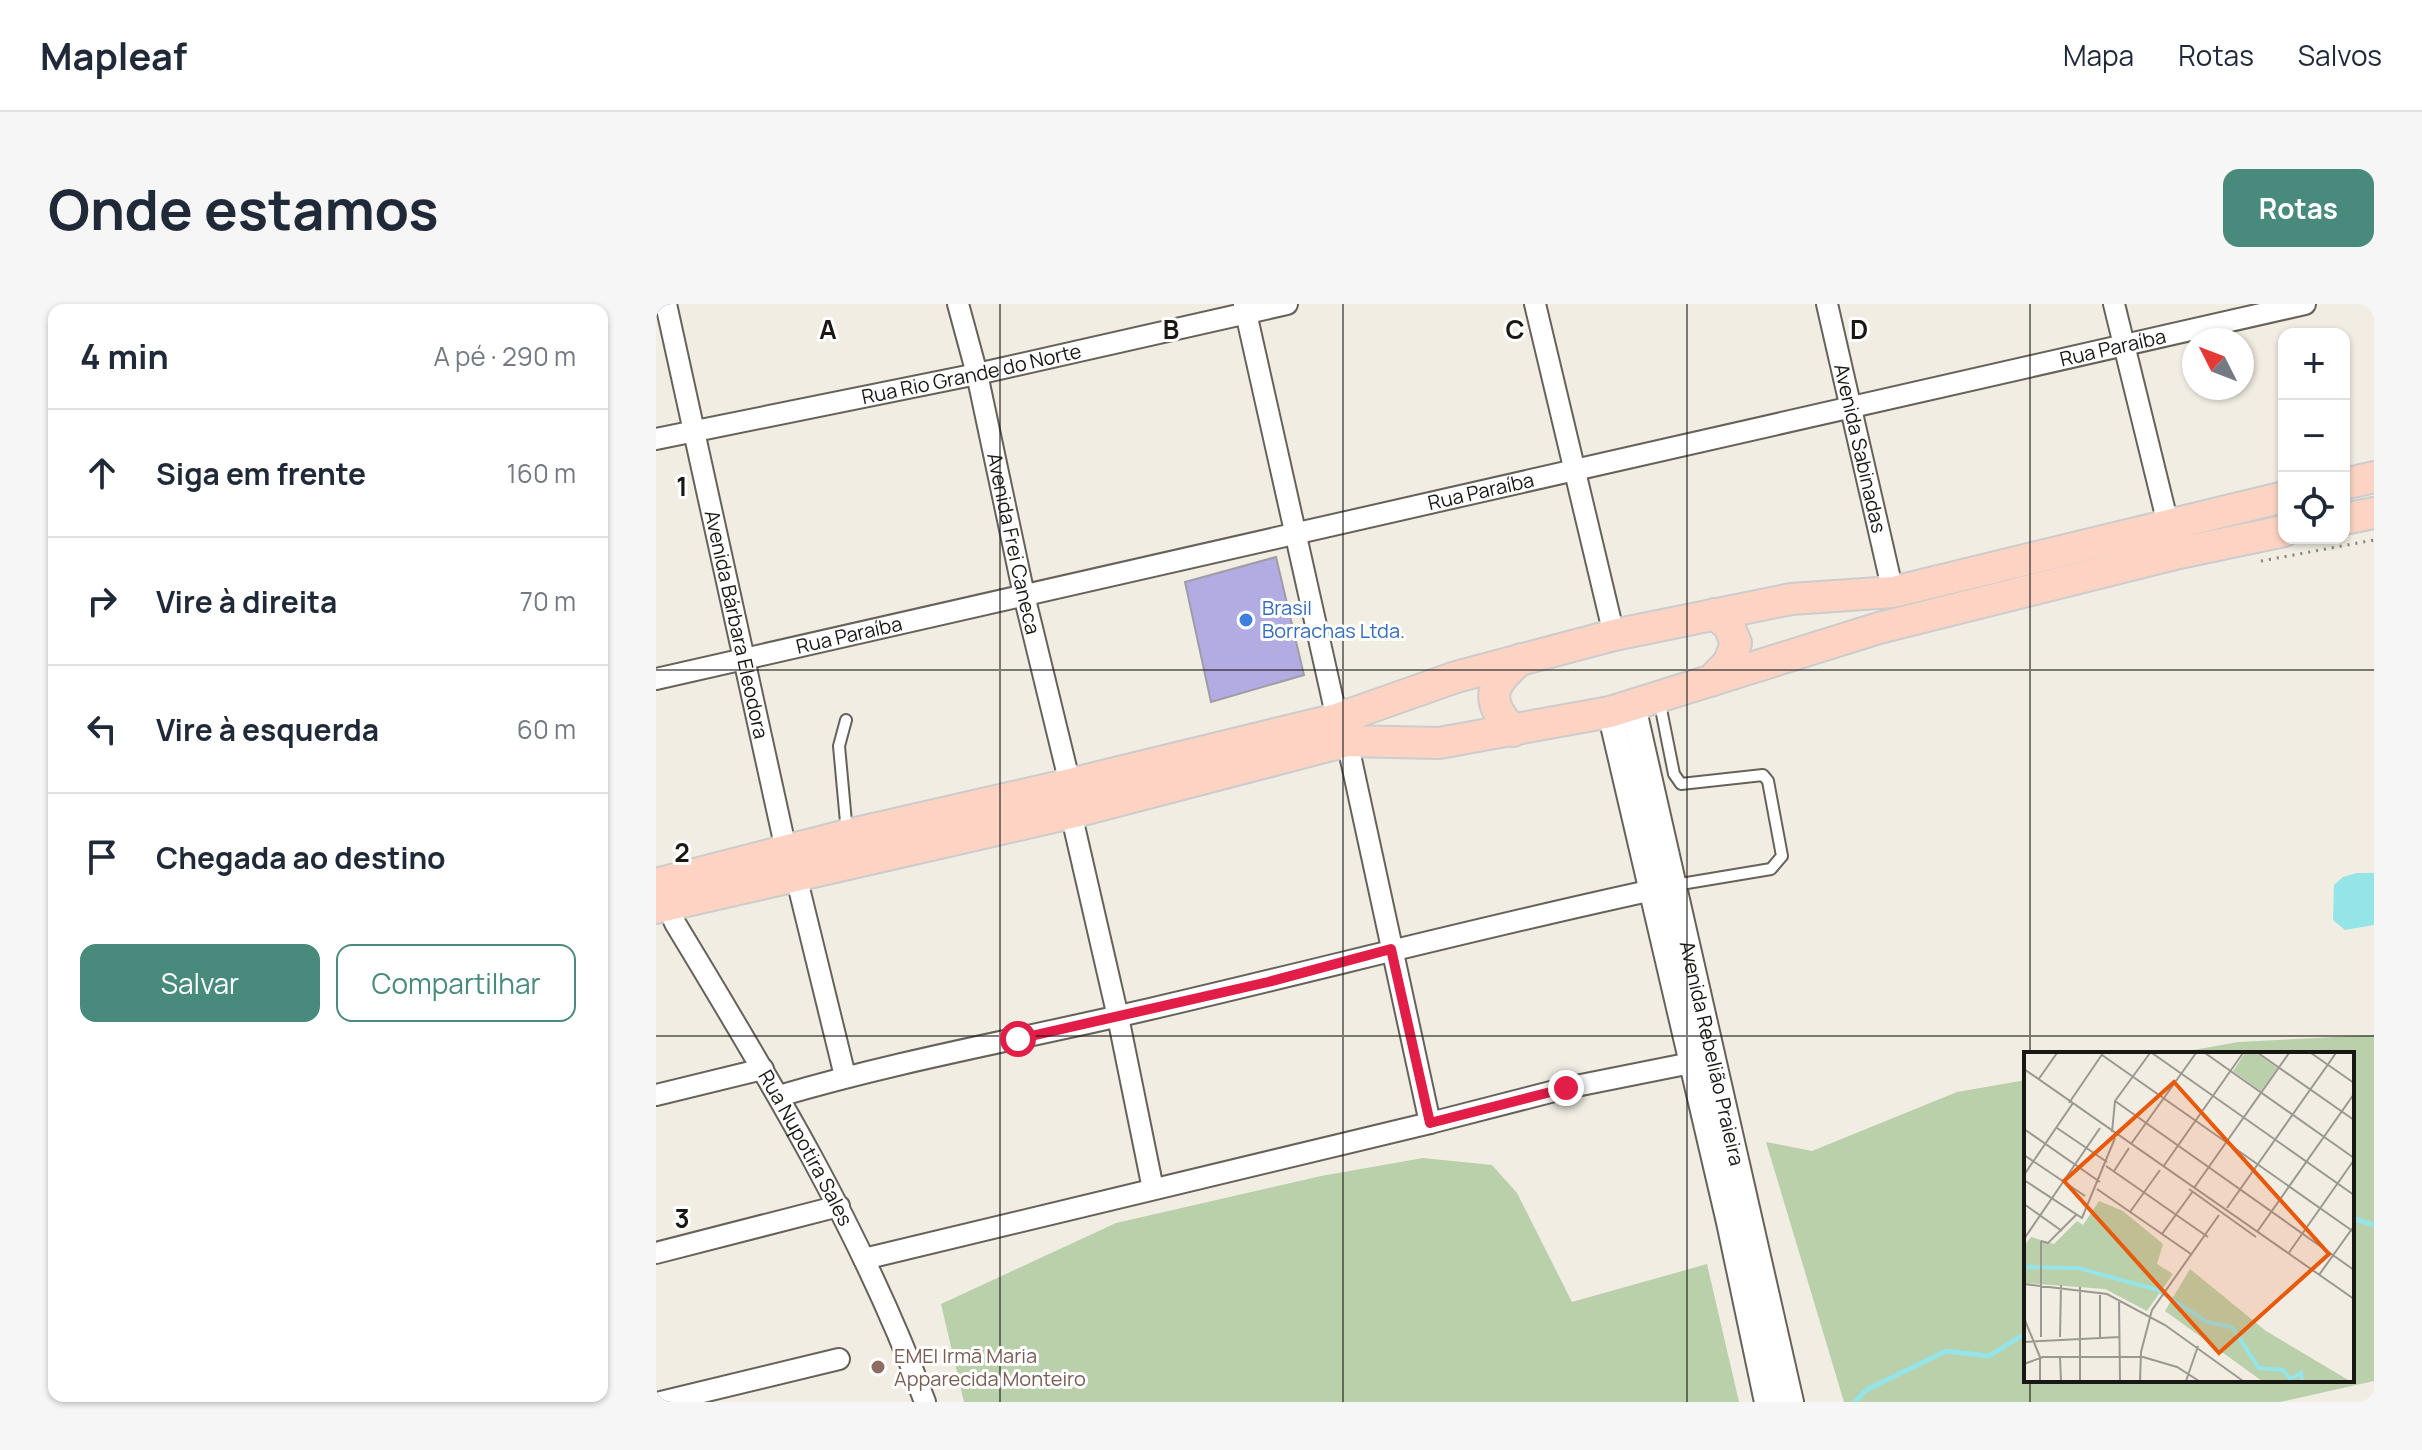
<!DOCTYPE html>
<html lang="pt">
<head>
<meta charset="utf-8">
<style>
  :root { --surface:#fff; --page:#f6f6f7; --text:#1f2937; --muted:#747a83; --line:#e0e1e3; --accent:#488b7d }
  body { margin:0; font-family:Manrope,sans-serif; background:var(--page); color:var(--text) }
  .controls { position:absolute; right:24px; top:24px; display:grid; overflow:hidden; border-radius:16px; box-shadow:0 2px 6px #0004 }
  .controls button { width:72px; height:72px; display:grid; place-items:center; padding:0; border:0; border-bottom:2px solid var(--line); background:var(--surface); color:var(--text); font:40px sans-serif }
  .compass { position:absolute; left:1526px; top:24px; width:72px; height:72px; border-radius:50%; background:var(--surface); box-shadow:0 2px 6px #0004; rotate:312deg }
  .stop { position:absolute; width:24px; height:24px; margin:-18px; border:6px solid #e11d48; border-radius:50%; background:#fff }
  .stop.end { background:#e11d48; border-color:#fff; box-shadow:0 2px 8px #0008 }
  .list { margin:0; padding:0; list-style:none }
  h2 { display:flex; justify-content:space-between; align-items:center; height:104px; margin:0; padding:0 32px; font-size:34px }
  h2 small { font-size:26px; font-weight:400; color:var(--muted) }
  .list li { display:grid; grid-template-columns:52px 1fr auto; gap:24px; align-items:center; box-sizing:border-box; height:128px; padding:0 32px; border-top:2px solid var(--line) }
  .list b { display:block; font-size:30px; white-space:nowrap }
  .list em { font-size:26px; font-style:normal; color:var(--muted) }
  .actions { display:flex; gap:16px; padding:24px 32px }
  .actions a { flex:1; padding:18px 0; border:2px solid var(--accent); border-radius:16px; text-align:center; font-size:28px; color:var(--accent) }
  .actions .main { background:var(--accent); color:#fff }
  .icon { flex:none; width:44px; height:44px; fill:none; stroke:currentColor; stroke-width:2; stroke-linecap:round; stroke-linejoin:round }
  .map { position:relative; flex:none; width:1718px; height:1098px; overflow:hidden; border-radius:16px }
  header { display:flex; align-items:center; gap:48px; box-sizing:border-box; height:112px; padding:0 40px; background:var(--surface); border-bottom:2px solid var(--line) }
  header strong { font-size:38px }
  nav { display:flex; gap:44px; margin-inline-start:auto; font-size:28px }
  .intro { display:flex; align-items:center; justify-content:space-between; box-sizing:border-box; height:192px; padding:0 48px }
  h1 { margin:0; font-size:56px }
  .button { padding:20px 36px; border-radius:16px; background:var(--accent); color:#fff; font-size:28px; font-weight:700 }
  main { display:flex; gap:48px; padding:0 48px }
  aside { flex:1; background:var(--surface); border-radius:16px; box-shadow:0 2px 6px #0004 }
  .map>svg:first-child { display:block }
  .green { fill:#b9d0ab }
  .water { fill:#95e4e7 }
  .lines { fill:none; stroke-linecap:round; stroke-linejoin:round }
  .stream { stroke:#95e4e7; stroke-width:5 }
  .building { fill:#b3ace2; stroke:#9e9da6; stroke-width:2 }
  .service-casing { stroke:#66625a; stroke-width:14 }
  .minor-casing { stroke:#66625a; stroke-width:24 }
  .tertiary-casing { stroke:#66625a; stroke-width:28 }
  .primary-casing { stroke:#cdcccc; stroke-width:34 }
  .path { stroke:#85827b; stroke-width:3; stroke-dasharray:2 6; stroke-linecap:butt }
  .service { stroke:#fff; stroke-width:10 }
  .minor { stroke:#fff; stroke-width:20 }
  .tertiary { stroke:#fff; stroke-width:24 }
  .primary { stroke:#fdd4c3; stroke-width:30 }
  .route { stroke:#e11d48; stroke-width:10 }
  .grid { fill:none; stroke:#1a1815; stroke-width:2; stroke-opacity:0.55 }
  .shop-dot { fill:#3f7fe0; stroke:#fff; stroke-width:3 }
  .education-dot { fill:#8d6e63; stroke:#fff; stroke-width:3 }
  .labels { text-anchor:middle; stroke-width:6; stroke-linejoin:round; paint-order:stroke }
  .street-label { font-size:20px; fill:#1a1815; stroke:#fff }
  .shop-label { font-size:20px; fill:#366cbe; stroke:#fff; text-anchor:start }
  .education-label { font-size:20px; fill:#785e54; stroke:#fff; text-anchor:start }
  .inset-river { fill:none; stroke:#95e4e7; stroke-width:4 }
  .inset-road { fill:none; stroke:#9b9891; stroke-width:2 }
  .view { fill:#e8590c; fill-opacity:0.15; stroke:#e8590c; stroke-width:4 }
  .inset-edge { fill:none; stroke:#1a1815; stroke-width:4 }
  .grid-label { font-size:26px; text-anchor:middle; font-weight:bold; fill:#1a1815; stroke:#fff; stroke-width:6; stroke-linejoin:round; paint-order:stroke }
</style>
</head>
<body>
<header>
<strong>Mapleaf</strong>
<nav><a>Mapa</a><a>Rotas</a><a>Salvos</a></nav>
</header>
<div class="intro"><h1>Onde estamos</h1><a class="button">Rotas</a></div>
<main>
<aside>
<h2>4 min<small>A pé · 290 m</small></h2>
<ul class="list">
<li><svg class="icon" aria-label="ahead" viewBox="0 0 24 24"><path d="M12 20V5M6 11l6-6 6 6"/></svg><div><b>Siga em frente</b></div><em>160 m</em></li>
<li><svg class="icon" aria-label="right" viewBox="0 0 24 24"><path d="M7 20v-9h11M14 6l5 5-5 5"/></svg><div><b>Vire à direita</b></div><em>70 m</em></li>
<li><svg class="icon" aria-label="left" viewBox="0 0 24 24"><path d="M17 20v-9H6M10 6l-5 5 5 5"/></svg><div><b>Vire à esquerda</b></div><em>60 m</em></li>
<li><svg class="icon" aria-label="arrive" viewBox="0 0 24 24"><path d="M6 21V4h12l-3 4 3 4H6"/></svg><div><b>Chegada ao destino</b></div></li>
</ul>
<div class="actions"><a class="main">Salvar</a><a>Compartilhar</a></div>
</aside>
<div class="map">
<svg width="1718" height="1098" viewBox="0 0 1718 1098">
  <rect width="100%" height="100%" fill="#f1ede3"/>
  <path class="green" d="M1718 731V1077L1624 1098H1188L1110 838 1156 847 1301 788 1370 776V1076H1696V750H1516L1582 738Z
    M767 854 836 861 861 889 916 998 1051 960 1083 1098H308L285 1000 460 919 665 872Z"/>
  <path class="water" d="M1701 569H1718V621L1689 626 1677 616 1678 581 1687 573Z"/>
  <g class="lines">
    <path class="stream" d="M1696 914 1718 921
      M1199 1098 1210 1086 1290 1047 1333 1052 1370 1029"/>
  </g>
  <path class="building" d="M620 253 648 371 555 398 529 278Z"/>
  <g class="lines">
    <g class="service-casing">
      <path id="service" d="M1003 395 1018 470 1025 480 1107 471 1112 477 1126 552 1115 565 1019 581
        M190 416 183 442 191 529"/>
    </g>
    <g class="minor-casing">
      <g id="minor">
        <path id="s1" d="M10 0 130 546"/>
        <path id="s2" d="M302 0 321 70 368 291 414 480"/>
        <path d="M588 0 681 415"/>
        <path d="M879 0 958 331"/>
        <path id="s3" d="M1171 0 1237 288"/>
        <path d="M1458 0 1512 220"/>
        <path id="s4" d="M0 135 321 70 631 0"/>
        <path id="s5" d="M0 375 1649 0"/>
        <path d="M691 437 774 819 910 784 1035 759"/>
        <path d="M415 509 462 713 497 885"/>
        <path d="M140 572 189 772"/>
        <path id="s6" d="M11 601 19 619C113 774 206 928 269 1098"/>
        <path d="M0 791 107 765"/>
        <path d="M123 792C245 756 370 734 494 705 666 665 837 620 1011 583"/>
        <path d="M0 949 183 902"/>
        <path d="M208 955 774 819"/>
        <path d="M5 1098 183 1055"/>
      </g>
    </g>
    <g class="tertiary-casing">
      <g id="tertiary">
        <path id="s7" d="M977 402 1135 1098"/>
        <path d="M954 408 1073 918 1111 1098"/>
      </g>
    </g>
    <g class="primary-casing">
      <path id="primary" d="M1688 180 1718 173
        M1688 215 1718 209
        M1055 377 1073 358 1080 339 1073 322 1059 310
        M857 427C828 395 834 381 865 355
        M0 580 191 531 414 480 681 415 800 373 958 331 1135 295 1237 288 1628 193
        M0 604 415 509 691 437 783 439 954 408 1223 324 1523 249 1628 227"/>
    </g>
    <path class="path" d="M1605 257 1718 236"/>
    <use href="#service" class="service"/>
    <use href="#minor" class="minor"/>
    <use href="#tertiary" class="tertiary"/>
    <use href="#primary" class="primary"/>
  </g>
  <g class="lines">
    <path class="route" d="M362 735 612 678 735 645 774 819 910 784"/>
  </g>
  <path class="grid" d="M344 0V1098M687 0V1098M1031 0V1098M1374 0V750M0 366H1718M0 732H1718M1374 1076V1098"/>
  <circle class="shop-dot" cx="590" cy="316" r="8"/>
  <circle class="education-dot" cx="222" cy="1063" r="8"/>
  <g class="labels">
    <g class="street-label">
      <text dy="7" stroke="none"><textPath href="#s5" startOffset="1494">Rua Paraíba</textPath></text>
      <text dy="7" stroke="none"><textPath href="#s4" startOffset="322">Rua Rio Grande do Norte</textPath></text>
      <text dy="7" stroke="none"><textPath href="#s3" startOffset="148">Avenida Sabinadas</textPath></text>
      <text dy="7" stroke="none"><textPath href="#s5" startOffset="846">Rua Paraíba</textPath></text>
      <text dy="7" stroke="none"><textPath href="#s2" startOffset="246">Avenida Frei Caneca</textPath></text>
      <text dy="7" stroke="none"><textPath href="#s1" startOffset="328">Avenida Bárbara Eleodora</textPath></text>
      <text dy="7" stroke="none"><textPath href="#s5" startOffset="198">Rua Paraíba</textPath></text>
      <text dy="7" stroke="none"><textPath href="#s7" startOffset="356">Avenida Rebelião Praieira</textPath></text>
      <text dy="7" stroke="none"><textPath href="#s6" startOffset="280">Rua Nupotira Sales</textPath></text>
    </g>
    <g class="shop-label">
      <text x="606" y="311">Brasil<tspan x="606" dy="23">Borrachas Ltda.</tspan></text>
    </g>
    <g class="education-label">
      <text x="238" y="1059">EMEI Irmã Maria<tspan x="238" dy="23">Apparecida Monteiro</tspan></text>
    </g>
  </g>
  <g transform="translate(1368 748)">
    <rect width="330" height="330" fill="#f1ede3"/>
    <path d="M221 1H232L253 16 237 39 209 19ZM75 149 99 159 139 192 133 212 149 222 123 259 81 237 0 231V194L7 185 30 192 53 169 59 173ZM166 217 242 279 326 329H238L141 259Z" fill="#b9d0ab"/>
    <path class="inset-river" d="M0 215 54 216 134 238 183 270 208 275 235 316 259 318 266 327 277 321 278 329"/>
    <path class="inset-road" d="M128 1 330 143M181 1 330 106M234 1 330 68M287 1 330 31M78 3 330 180M0 17 330 247M14 28 33 1M91 49 330 218M45 51 79 1M33 76 83 110M0 77 76 130M88 80 91 49 126 1M107 92 172 1M0 103 61 144M82 114 184 185M139 115 219 1M90 119 105 96M0 123 49 51M0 128 58 166 91 86M170 136 265 1M73 137 138 182M165 137 232 185M0 152 38 179M203 156 312 1M106 160 136 118M233 180 330 42M0 187 76 76M17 189 24 191 52 163M167 202 138 182 169 139M264 202 330 108M295 223 330 174M0 232 83 242 141 273 219 329M56 235V329M95 248 96 329M0 266 16 305V329M17 285V189M36 285 37 233M76 285V240M0 290 96 285M36 305 37 329M0 312 19 305H119L153 315 175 329M116 329 117 300 128 258 195 163M162 329 174 294"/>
    <path class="view" d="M150 30 305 202 195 301 40 129Z"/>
    <rect width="330" height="330" class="inset-edge"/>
  </g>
  <g class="grid-label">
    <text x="172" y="35">A</text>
    <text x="515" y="35">B</text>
    <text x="859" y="35">C</text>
    <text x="1203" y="35">D</text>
    <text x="26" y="192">1</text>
    <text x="26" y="558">2</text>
    <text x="26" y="924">3</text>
  </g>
</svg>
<div class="controls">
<button>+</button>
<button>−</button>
<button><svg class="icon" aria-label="locate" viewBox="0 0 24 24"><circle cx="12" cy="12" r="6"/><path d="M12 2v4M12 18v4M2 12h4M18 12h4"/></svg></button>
</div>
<svg class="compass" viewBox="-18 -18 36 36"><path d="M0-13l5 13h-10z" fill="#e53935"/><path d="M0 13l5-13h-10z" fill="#747a83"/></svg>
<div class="stop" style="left:362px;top:735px"></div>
<div class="stop end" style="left:910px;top:784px"></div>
</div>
</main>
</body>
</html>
